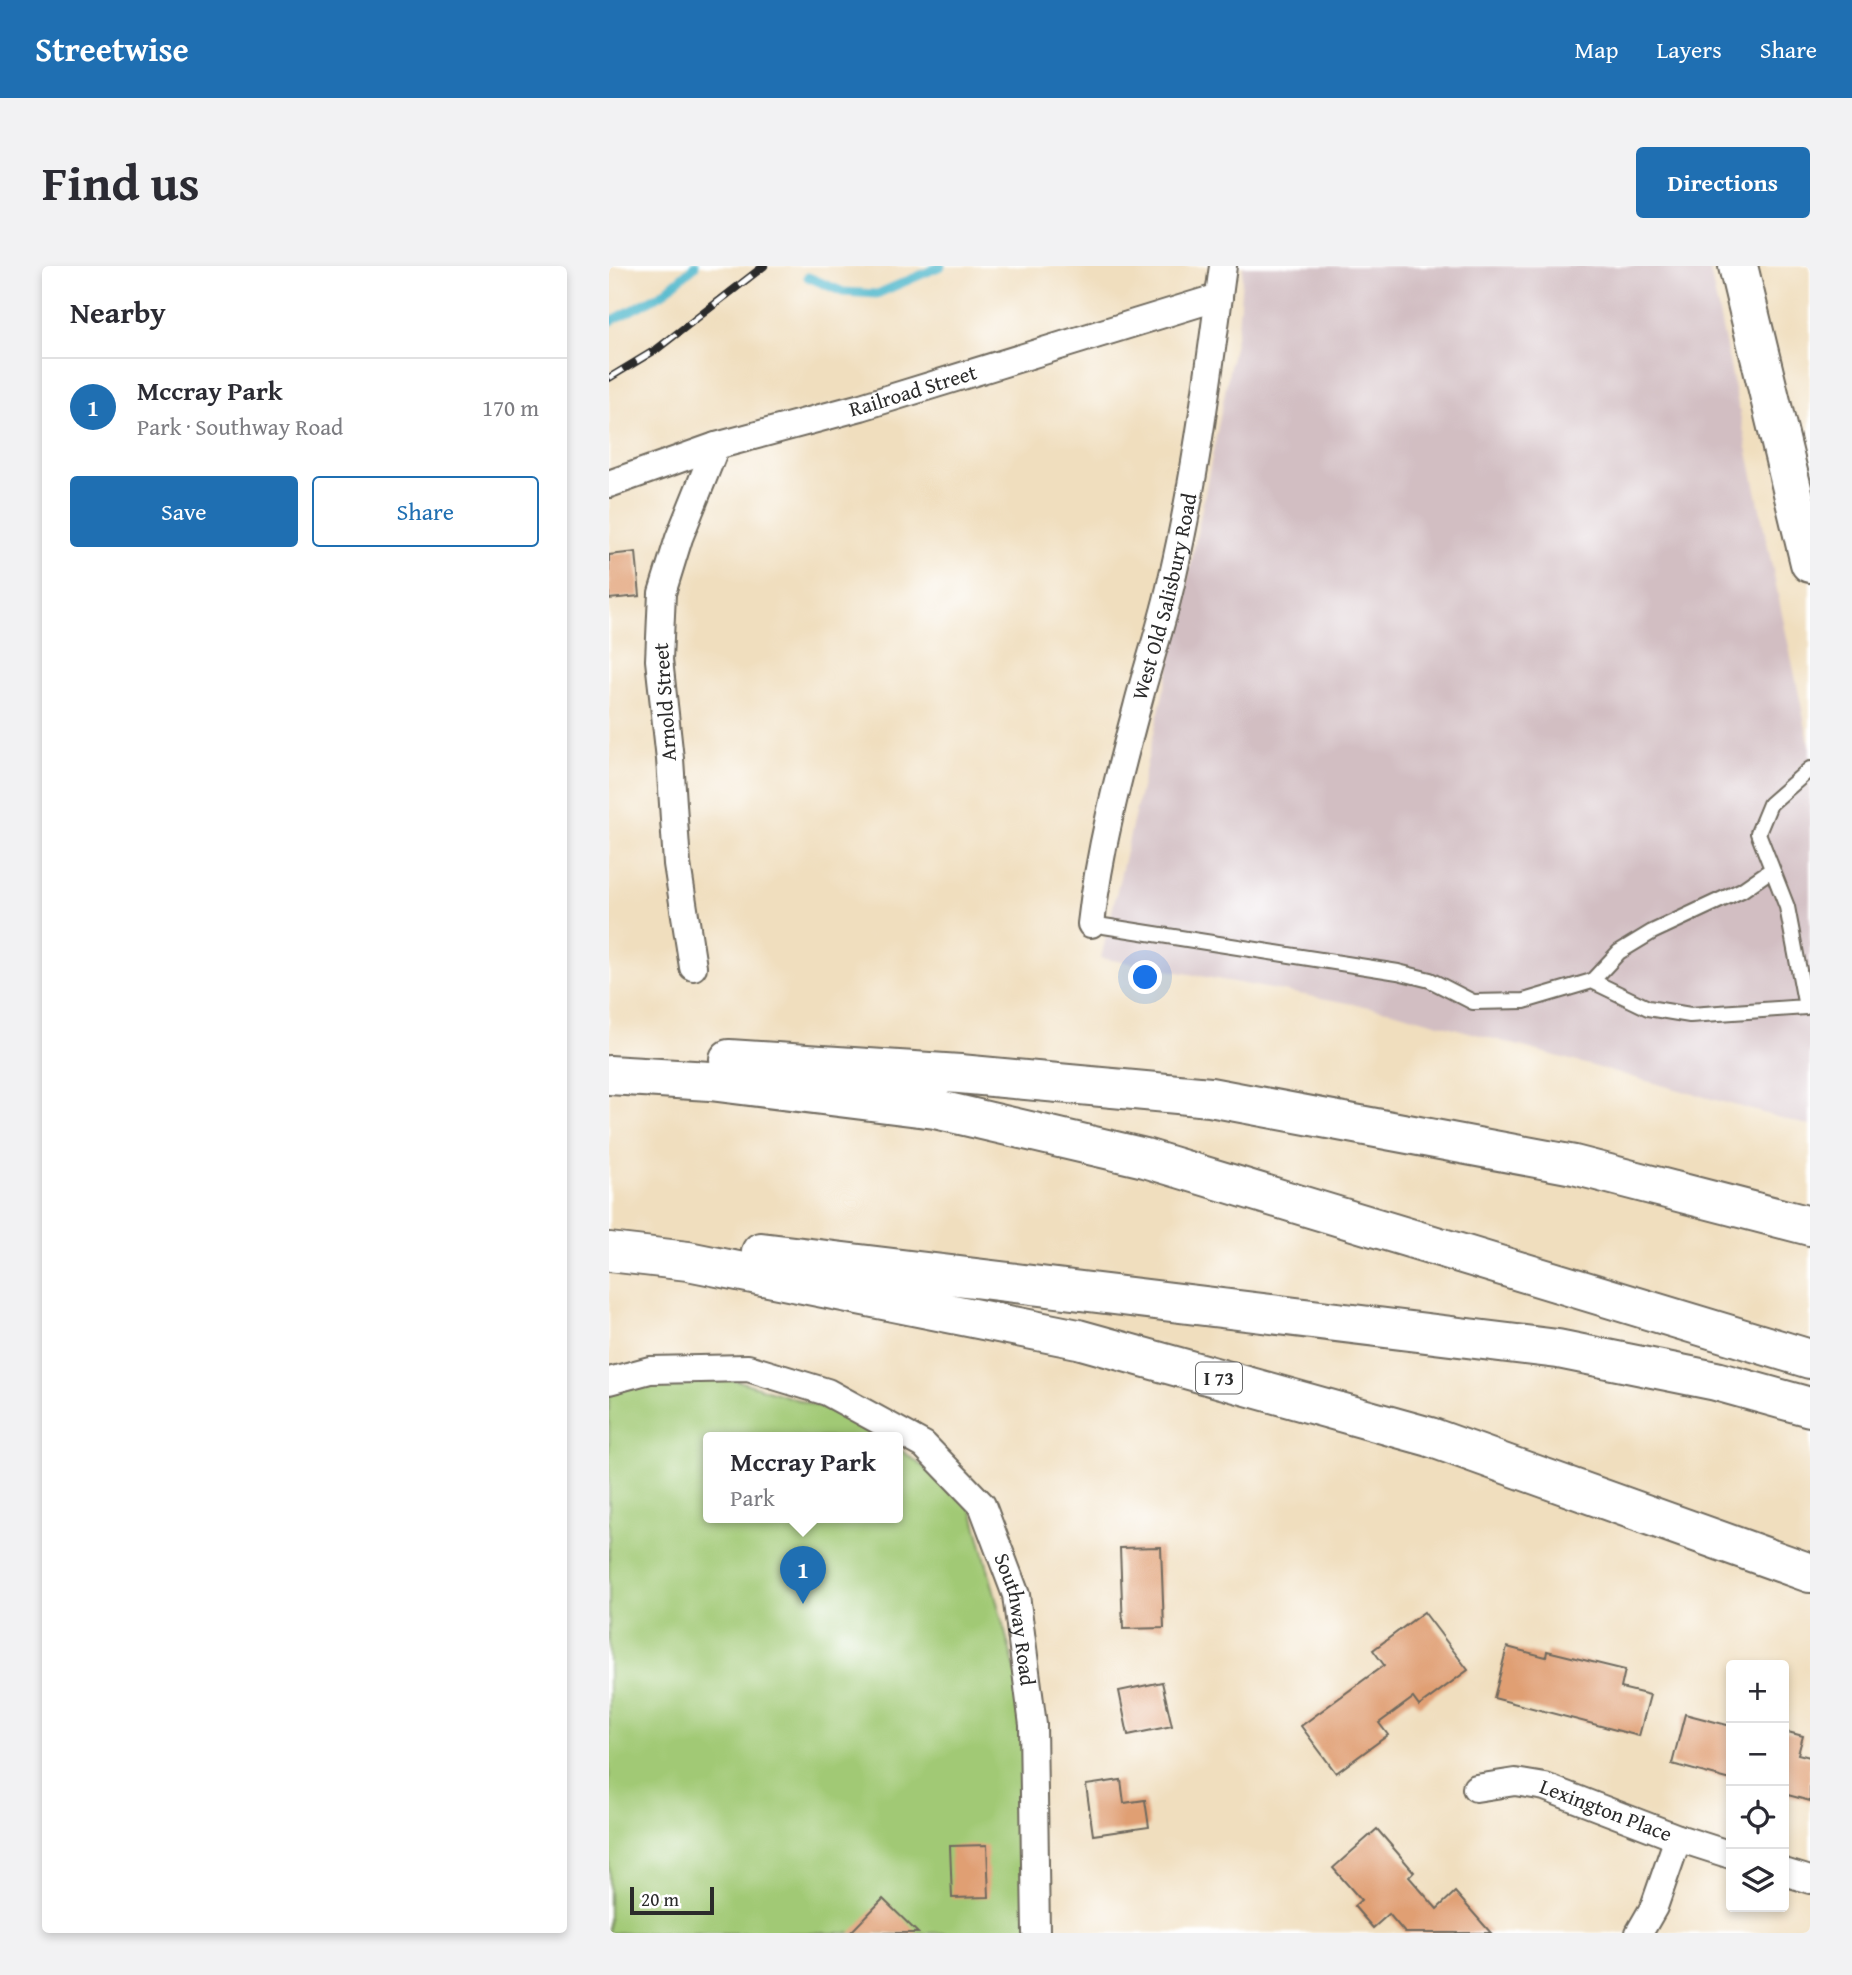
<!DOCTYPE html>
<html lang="en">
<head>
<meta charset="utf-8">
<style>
  :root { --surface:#fff; --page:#f2f2f3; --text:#2b2b33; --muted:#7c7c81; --line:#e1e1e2; --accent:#1f6fb2 }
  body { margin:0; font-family:"Gentium Book Plus",serif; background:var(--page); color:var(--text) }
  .controls { position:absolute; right:21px; bottom:21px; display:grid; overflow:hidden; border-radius:7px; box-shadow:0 4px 10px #0003 }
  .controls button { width:63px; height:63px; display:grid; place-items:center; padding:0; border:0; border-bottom:2px solid var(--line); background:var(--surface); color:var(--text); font:35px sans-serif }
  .scale { position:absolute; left:21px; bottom:18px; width:84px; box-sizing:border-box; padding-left:7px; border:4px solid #2b2b2b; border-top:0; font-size:19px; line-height:24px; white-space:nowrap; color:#2b2b2b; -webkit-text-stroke:5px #fff; paint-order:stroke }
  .you { position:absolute; left:537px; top:712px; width:24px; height:24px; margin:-18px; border:5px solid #fff; border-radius:50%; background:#1a73e8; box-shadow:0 0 0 10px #1a73e833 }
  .badge { display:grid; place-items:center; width:46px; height:46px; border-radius:50%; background:var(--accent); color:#fff; font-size:23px; font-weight:700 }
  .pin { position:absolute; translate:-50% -58px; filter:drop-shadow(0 2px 4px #0008) }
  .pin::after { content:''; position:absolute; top:37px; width:24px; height:21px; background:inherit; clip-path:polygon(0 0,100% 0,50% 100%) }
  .popup { position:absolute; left:94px; top:1166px; width:200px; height:91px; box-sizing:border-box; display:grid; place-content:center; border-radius:7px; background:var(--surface); filter:drop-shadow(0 2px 5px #0005); font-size:23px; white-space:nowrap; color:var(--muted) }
  .popup b { font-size:26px; color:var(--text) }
  .popup::after { content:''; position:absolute; left:50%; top:100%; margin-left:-14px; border:14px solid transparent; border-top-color:var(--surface) }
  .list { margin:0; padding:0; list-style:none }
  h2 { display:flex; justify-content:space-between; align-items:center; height:91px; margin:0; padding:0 28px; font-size:30px }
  h2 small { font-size:23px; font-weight:400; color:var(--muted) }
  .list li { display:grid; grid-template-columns:46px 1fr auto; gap:21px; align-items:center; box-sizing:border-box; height:98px; padding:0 28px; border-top:2px solid var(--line) }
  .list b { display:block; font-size:26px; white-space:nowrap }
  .list p { margin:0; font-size:23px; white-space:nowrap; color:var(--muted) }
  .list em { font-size:23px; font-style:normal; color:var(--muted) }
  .actions { display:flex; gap:14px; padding:21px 28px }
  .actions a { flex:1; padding:16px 0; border:2px solid var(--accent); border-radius:7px; text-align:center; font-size:24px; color:var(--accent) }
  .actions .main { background:var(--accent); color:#fff }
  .icon { flex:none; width:38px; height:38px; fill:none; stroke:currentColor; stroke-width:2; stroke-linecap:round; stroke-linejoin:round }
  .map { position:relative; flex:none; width:1201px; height:1667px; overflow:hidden; border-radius:7px }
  header { display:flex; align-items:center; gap:42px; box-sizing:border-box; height:98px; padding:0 35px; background:var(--accent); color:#fff }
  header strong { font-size:33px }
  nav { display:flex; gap:38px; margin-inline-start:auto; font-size:24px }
  .intro { display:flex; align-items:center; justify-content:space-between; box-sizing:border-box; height:168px; padding:0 42px }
  h1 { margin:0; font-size:49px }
  .button { padding:18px 32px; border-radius:7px; background:var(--accent); color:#fff; font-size:24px; font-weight:700 }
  main { display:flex; gap:42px; padding:0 42px }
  aside { flex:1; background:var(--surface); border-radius:7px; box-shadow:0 4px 10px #0003 }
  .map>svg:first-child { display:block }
  .industrial { fill:#d2bec2 }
  .green { fill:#a1c975; stroke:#667a50; stroke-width:2 }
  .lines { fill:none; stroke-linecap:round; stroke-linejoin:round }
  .stream { stroke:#4cb6ca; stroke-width:9 }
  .building { fill:#e09f73 }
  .service-casing { stroke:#706a5e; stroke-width:18 }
  .minor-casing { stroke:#706a5e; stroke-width:30 }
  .primary-casing { stroke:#706a5e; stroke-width:42 }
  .motorway-casing { stroke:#706a5e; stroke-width:42 }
  .service { stroke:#fff; stroke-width:14 }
  .minor { stroke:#fff; stroke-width:26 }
  .primary { stroke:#fff; stroke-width:38 }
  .motorway { stroke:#fff; stroke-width:38 }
  .rail-casing { stroke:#2b2b2b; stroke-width:8 }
  .rail { stroke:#fff; stroke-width:5; stroke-dasharray:16; stroke-linecap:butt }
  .labels { text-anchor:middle; stroke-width:5; stroke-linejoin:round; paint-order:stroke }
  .shield { fill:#fff; stroke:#6b6b6b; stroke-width:2 }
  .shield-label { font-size:19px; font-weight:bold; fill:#2b2b2b }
  .street-label { font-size:21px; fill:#2b2b2b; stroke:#fff }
</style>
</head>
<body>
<header>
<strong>Streetwise</strong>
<nav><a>Map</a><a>Layers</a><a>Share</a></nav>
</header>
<div class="intro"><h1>Find us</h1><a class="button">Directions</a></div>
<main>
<aside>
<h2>Nearby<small></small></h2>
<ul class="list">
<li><span class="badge">1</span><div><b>Mccray Park</b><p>Park · Southway Road</p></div><em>170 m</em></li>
</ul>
<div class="actions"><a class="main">Save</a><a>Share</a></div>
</aside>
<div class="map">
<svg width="1201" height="1667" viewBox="0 0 1201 1667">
  <rect width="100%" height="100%" fill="#fff"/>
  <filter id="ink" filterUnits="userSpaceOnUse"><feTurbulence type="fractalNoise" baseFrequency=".0143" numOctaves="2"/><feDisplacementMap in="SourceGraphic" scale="14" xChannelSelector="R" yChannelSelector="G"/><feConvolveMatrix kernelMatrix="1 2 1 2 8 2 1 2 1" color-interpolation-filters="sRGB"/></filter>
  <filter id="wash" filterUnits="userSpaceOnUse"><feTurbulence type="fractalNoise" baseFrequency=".00686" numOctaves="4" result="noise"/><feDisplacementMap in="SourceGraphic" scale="28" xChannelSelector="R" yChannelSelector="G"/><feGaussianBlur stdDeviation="1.57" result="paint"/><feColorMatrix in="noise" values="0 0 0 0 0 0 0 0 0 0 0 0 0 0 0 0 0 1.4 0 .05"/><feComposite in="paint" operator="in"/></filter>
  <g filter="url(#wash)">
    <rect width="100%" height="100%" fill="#f0debe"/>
    <path class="industrial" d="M634 0H1100L1201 481V860L783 745 492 692 567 373 629 60Z"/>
    <path class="green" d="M92 1103 252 1154 275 1172H100V1252H288L289 1182 361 1236 416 1440 420 1667H0V1125Z"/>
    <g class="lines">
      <path class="stream" d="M199 11 234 26 268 28 332 0
        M0 56 53 28 86 0"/>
    </g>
    <g id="blocks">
      <path class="building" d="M27 286 31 330 0 333V289Z
        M552 1281 555 1362 514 1363 511 1282Z
        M815 1346 859 1404 810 1440 804 1432 770 1457 779 1469 727 1507 692 1460 775 1399 764 1384Z
        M898 1381 937 1391 938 1385 1016 1404 1012 1422 1041 1429 1030 1470 885 1432Z
        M553 1416 563 1460 519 1469 510 1425Z
        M1076 1448 1122 1460V1514L1063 1498Z
        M1175 1465 1194 1470 1189 1488 1201 1491V1535L1175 1528Z
        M512 1514 515 1537 536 1534 540 1561 484 1569 477 1519Z
        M768 1563 805 1606 800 1611 828 1643 846 1626 882 1667H796L780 1648 764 1662 745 1640 752 1634 724 1602Z
        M378 1579 380 1631 343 1632 341 1580Z
        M274 1633 309 1667H241Z"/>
    </g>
  </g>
  <g filter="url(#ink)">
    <use href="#blocks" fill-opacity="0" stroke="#706a5e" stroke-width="2"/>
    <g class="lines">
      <g class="service-casing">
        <path id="service" d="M482 658 789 706 821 714 864 736 915 735 983 715 1010 686 1043 666 1133 624 1162 604
          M983 715 1039 742 1081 749 1197 741 1178 641 1149 567 1161 538 1201 503"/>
      </g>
      <g class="minor-casing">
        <g id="minor">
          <path id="s1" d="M0 218 107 180 252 141 610 31"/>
          <path id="s2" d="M482 658C490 585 509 512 528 441 539 398 554 356 563 313 587 210 600 105 614 0"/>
          <path d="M84 701 68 598 61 493 50 394 53 327 70 272 107 180"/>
          <path id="s3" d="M0 1115 41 1104 139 1102 218 1126 315 1179 373 1239 407 1329 424 1459 427 1667"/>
          <path id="s4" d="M867 1522 906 1516 936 1521 1069 1572 1122 1589"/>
          <path d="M1175 1606 1201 1614"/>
          <path d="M1030 1667 1045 1641 1069 1572"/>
        </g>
      </g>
      <g class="primary-casing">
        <path id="primary" d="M1129 0 1201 297"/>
      </g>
      <g class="motorway-casing">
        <path id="motorway" d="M120 793 351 808 601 831 965 899 1201 960
          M0 809 101 815 326 843 536 892 1201 1093
          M0 986 79 995 469 1073 821 1171 1201 1307
          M152 986 949 1083 1107 1115 1201 1141"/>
      </g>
      <use href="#service" class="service"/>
      <use href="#minor" class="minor"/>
      <use href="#primary" class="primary"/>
      <use href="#motorway" class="motorway"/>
      <g class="rail-casing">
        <path id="rail" d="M0 112 48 83 155 0"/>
      </g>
      <use href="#rail" class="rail"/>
    </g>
  </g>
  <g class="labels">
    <rect class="shield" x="587" y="1096.5" width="46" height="31" rx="5"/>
    <g class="shield-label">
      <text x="610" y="1119">I 73</text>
    </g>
    <g class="street-label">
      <text dy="7" stroke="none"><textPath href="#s1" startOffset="318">Railroad Street</textPath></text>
      <text dy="7" stroke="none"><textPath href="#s2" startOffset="336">West Old Salisbury Road</textPath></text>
      <text transform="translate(56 436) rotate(-94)" y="7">Arnold Street</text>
      <text dy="7" stroke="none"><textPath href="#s3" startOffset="537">Southway Road</textPath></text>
      <text dy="7" stroke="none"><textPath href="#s4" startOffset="135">Lexington Place</textPath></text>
    </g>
  </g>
</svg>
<div class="controls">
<button>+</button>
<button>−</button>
<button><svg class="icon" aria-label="locate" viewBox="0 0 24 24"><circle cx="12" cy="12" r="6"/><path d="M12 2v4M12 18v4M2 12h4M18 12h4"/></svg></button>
<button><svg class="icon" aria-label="layers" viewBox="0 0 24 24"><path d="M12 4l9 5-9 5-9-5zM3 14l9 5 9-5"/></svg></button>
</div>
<div class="scale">20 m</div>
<div class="you"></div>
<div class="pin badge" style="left:194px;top:1338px">1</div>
<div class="popup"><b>Mccray Park</b>Park</div>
</div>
</main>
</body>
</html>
